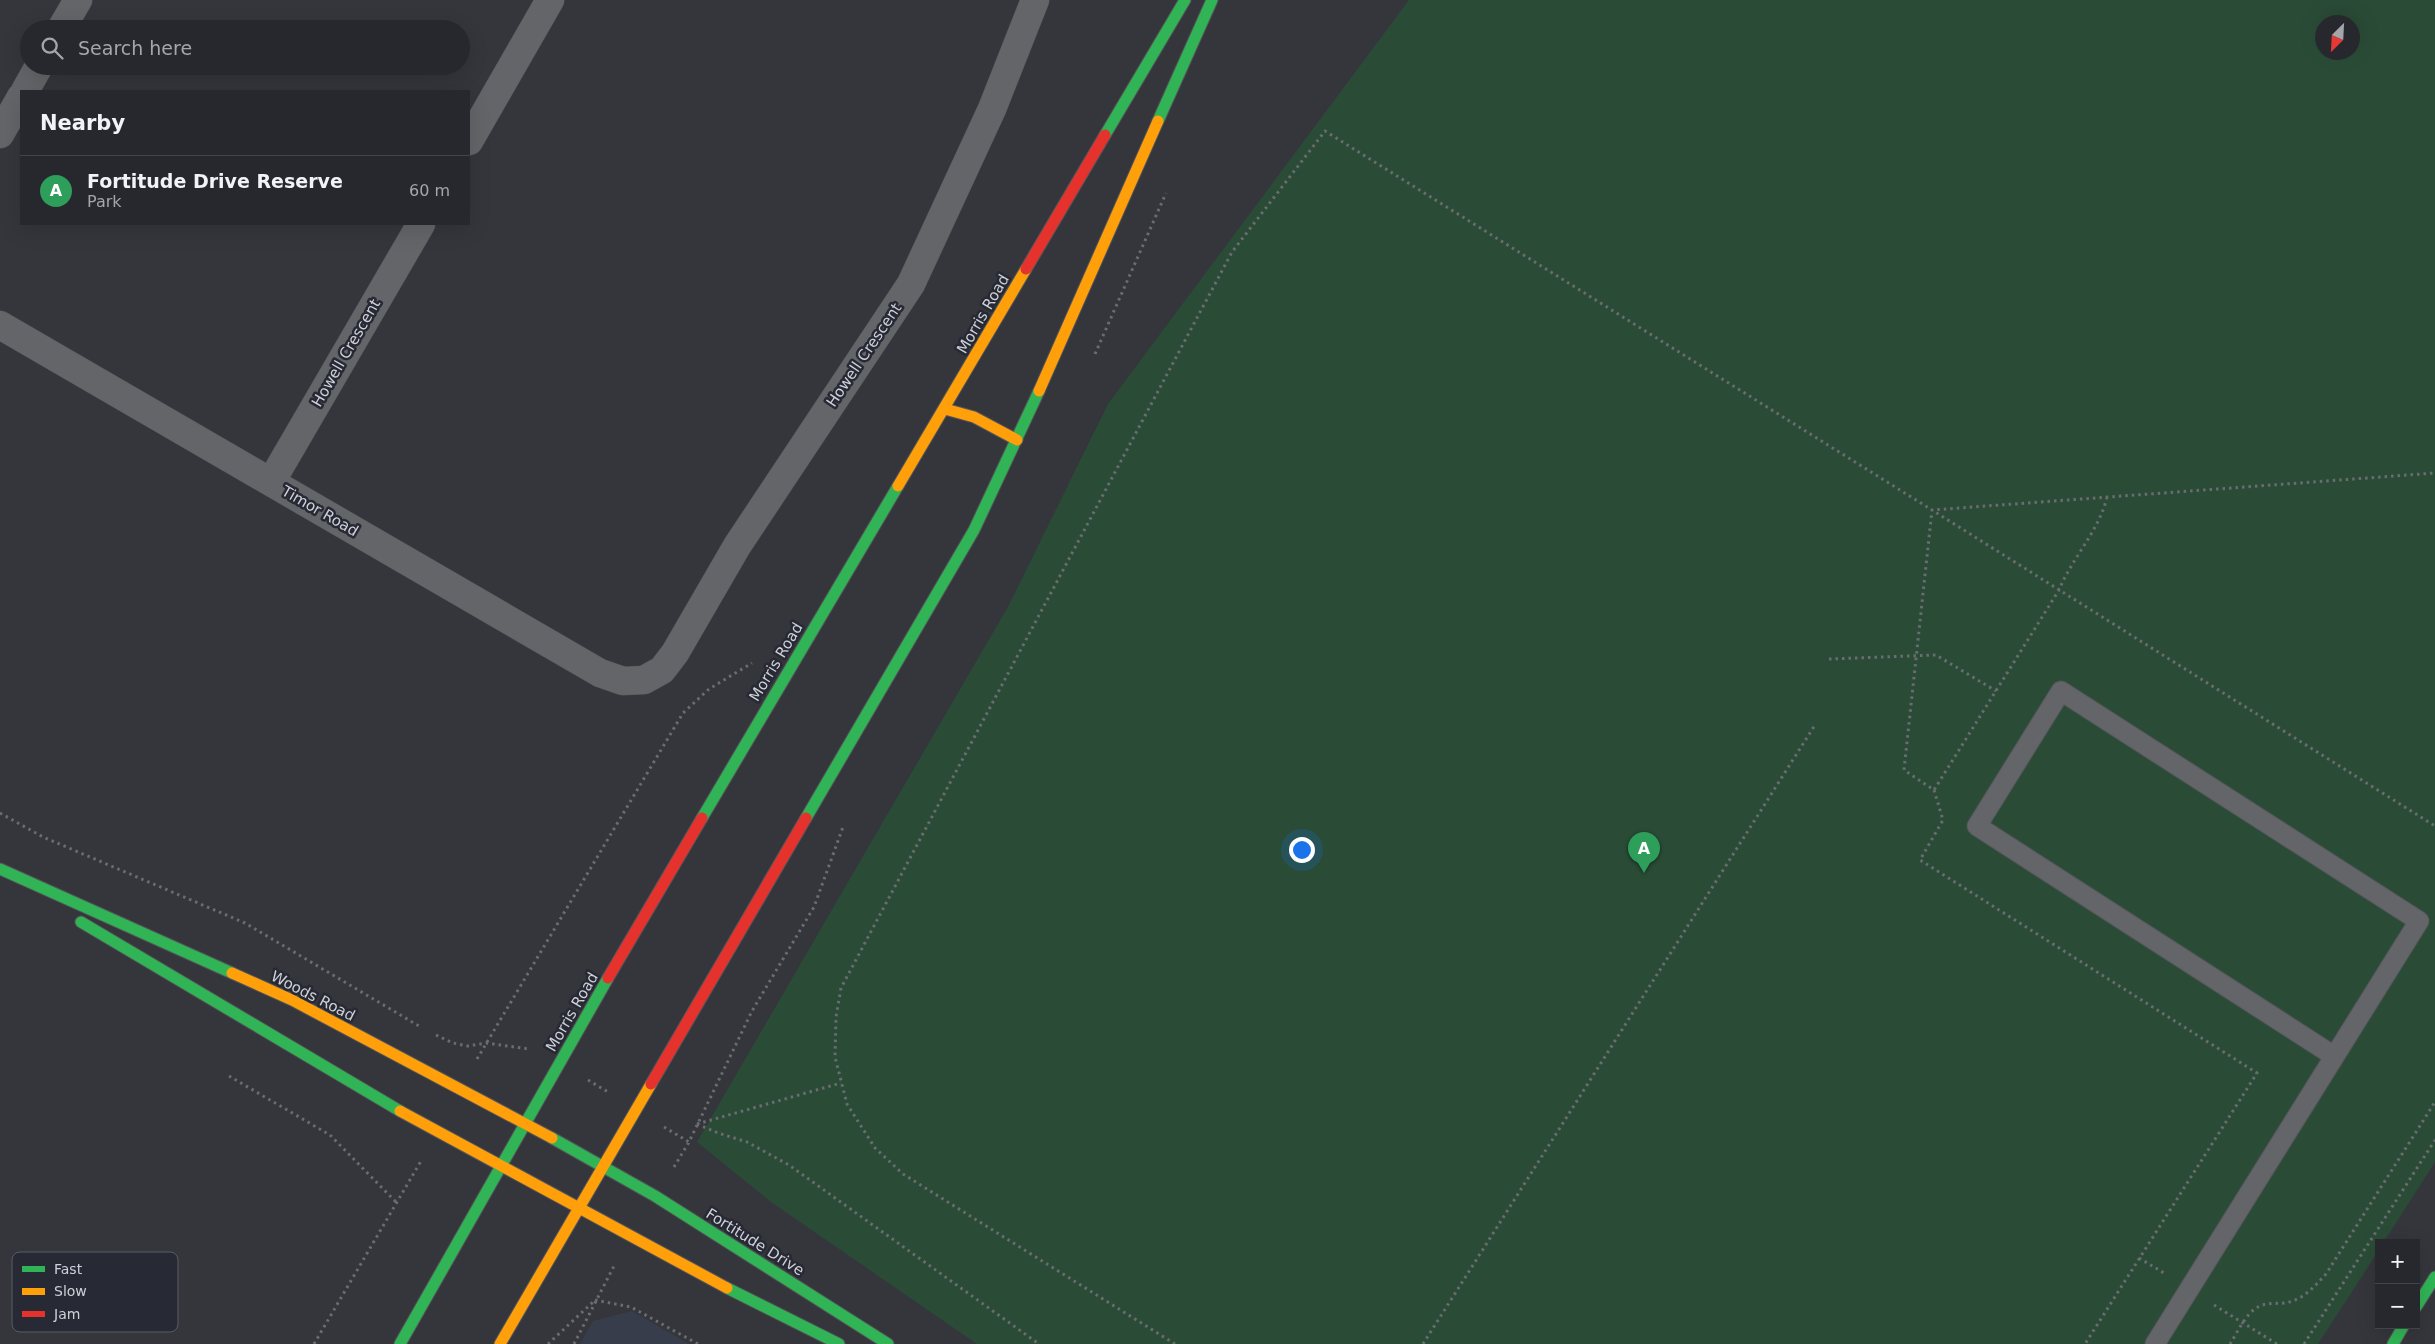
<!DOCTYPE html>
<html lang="en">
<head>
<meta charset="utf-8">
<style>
  :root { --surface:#27282d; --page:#2f3035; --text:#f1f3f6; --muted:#a4a6aa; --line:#434449; --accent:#999ba1 }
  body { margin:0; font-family:"DejaVu Sans",sans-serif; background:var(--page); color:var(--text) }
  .controls { position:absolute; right:15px; bottom:15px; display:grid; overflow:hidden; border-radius:0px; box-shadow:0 5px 20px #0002 }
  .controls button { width:45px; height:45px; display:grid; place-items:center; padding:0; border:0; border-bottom:1px solid var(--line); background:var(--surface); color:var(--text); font:25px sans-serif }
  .compass { position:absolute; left:2315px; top:15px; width:45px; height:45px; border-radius:50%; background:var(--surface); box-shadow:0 5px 20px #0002; rotate:204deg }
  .you { position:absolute; left:1301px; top:849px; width:18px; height:18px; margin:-12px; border:4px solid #fff; border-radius:50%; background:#1a73e8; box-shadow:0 0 0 8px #1a73e833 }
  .badge { display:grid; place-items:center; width:32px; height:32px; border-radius:50%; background:var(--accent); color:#fff; font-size:16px; font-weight:700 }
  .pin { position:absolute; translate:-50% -41px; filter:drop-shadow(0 1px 2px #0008) }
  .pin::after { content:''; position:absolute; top:26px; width:18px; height:15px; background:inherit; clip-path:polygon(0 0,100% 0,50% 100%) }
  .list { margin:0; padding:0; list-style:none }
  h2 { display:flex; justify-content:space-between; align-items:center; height:65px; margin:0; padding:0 20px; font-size:21px }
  h2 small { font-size:16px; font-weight:400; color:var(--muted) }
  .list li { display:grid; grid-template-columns:32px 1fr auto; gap:15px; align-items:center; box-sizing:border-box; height:70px; padding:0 20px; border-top:1px solid var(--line) }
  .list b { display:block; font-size:19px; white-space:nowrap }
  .list p { margin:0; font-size:16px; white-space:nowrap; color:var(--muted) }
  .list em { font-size:16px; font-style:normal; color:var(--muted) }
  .icon { flex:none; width:28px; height:28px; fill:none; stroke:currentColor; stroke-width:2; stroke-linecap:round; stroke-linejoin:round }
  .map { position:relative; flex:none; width:2435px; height:1344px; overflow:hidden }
  .search { position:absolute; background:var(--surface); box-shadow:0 5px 20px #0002; left:20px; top:20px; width:450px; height:55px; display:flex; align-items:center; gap:12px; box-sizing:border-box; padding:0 18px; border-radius:28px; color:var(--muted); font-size:19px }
  .panel { position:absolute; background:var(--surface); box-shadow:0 5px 20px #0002; left:20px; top:90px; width:450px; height:135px; border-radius:0px }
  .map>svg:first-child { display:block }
  .built { fill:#383d4c }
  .green { fill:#2a4c37; fill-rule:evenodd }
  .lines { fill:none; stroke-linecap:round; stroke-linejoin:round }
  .lane-casing { stroke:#535559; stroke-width:21 }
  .street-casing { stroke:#535559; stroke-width:29 }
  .fast-casing { stroke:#535559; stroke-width:13 }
  .slow-casing { stroke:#535559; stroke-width:13 }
  .jam-casing { stroke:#535559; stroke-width:13 }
  .path { stroke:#6a6c6f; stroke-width:3; stroke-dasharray:2.5 4; stroke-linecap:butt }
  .lane { stroke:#636569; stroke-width:19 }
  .street { stroke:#636569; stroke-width:28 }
  .fast { stroke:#30b455; stroke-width:11 }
  .slow { stroke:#ff9f0a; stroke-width:11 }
  .jam { stroke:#e5322d; stroke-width:11 }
  .labels { text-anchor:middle; stroke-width:5; stroke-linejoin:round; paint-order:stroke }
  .street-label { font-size:15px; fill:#cfd1d8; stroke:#272a34 }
  .key { fill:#272a34; stroke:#595c65; stroke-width:1 }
  .key-label { font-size:14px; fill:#cfd1d8 }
</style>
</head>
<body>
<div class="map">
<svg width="2435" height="1344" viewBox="0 0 2435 1344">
  <rect width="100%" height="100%" fill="#34363c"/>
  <path class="built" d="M632 1311 689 1344H580L593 1321Z"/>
  <path class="green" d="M1409 0H2435V1162L2383 1243H2379V1250L2318 1344H977L771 1202 697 1142 1009 605 1108 404ZM2322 22H2352V52H2322Z"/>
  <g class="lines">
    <g class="lane-casing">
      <path id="lane" d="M2155 1344 2419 921 2061 691 1977 826 2334 1056"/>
    </g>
    <g class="street-casing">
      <path id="street" d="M61 29 78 0
        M25 91 39 66
        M0 134 21 97
        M469 141 550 0
        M0 325 600 673 623 681 644 680 662 670 675 653 737 546 911 284 992 109 1035 0
        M271 482 421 224"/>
    </g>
    <g class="fast-casing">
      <path id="fast" d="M1158 121 1212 0
        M1105 135 1185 0
        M702 818 898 486
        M806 818 974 530 1039 391
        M0 869 232 973
        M81 922 400 1111
        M552 1138 655 1196 888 1344
        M727 1288 839 1344
        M2416 1307 2435 1277
        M400 1344 608 978
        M2393 1344 2404 1325"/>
    </g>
    <g class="slow-casing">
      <path id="slow" d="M1039 391 1158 121
        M945 409 974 417 1017 440
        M898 486 1026 269
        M232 973 292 1000 552 1138
        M400 1111 727 1288
        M500 1344 651 1084"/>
    </g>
    <g class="jam-casing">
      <path id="jam" d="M1026 269 1105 135
        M608 978 702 818
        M651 1084 806 818"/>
    </g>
    <path class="path" d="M1095 354 1166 193
      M2107 497C2099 531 2072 558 2059 590L1934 790 1904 770 1932 510 2435 826
      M1829 659 1936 655 1996 691
      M1934 790 1943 820 1920 860 2257 1073 2085 1344
      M0 813 43 837 245 923 419 1026
      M436 1035 453 1043 468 1046 486 1043 529 1049
      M477 1059 683 713 709 689 752 663
      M229 1076 330 1135 396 1202
      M588 1080 608 1092
      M697 1124 718 1133 747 1142 789 1165 1039 1344
      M697 1124 841 1083
      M664 1127 689 1142
      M674 1167 689 1142 752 1011 814 907 843 827
      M2139 1258 2164 1273
      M595 1300 631 1307 698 1344
      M2214 1305 2277 1344
      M314 1344 421 1161
      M548 1344 593 1302
      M574 1344 615 1264
      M1175 1344 903 1174 875 1148 847 1104 835 1057 836 1017 841 988 1232 252 1325 131 1932 510 2435 473
      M1423 1344 1815 725
      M2230 1344C2237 1333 2246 1313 2258 1307 2267 1302 2276 1304 2285 1303 2303 1300 2314 1287 2326 1274L2435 1102
      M2304 1344 2435 1140"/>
    <use href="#lane" class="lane"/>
    <use href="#street" class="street"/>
    <use href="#fast" class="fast"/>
    <use href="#slow" class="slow"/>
    <use href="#jam" class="jam"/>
  </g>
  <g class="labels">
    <g class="street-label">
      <text transform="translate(983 314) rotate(-60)" y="5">Morris Road</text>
      <text transform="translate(346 353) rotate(-60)" y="5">Howell Crescent</text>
      <text transform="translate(864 355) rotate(-56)" y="5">Howell Crescent</text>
      <text transform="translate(320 511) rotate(30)" y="5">Timor Road</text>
      <text transform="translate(776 662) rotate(-59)" y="5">Morris Road</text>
      <text transform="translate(313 996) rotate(27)" y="5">Woods Road</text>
      <text transform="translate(572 1012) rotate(-60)" y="5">Morris Road</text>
      <text transform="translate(755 1242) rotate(32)" y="5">Fortitude Drive</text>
    </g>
  </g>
  <rect x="12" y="1252" width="166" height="80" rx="8" class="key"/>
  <rect x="22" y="1266" width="23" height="6" fill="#30b455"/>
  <rect x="22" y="1288" width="23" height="7" fill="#ff9f0a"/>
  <rect x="22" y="1311" width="23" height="6" fill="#e5322d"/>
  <g class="key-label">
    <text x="54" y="1274">Fast</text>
    <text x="54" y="1296">Slow</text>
    <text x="54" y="1319">Jam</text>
  </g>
</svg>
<div class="controls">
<button>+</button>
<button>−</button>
</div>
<svg class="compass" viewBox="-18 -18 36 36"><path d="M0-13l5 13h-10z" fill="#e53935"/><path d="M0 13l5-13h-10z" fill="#a4a6aa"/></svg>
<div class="you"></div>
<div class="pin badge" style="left:1644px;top:873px;background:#2e9e5b">A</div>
<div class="search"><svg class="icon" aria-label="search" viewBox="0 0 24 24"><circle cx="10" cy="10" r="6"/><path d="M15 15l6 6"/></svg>Search here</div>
<section class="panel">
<h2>Nearby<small></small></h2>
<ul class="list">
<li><span class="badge" style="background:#2e9e5b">A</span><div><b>Fortitude Drive Reserve</b><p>Park</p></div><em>60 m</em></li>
</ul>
</section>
</div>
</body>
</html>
